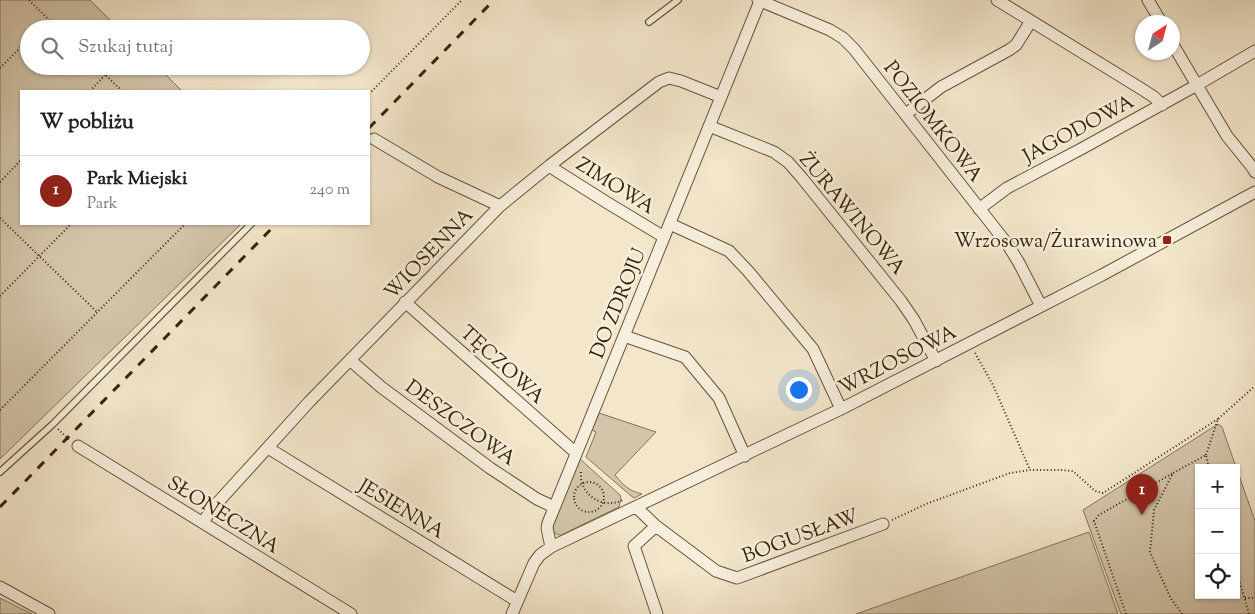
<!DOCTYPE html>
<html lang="pl">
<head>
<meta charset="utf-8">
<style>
  :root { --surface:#fff; --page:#f2f2f2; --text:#222; --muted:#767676; --line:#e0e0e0; --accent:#8f2418 }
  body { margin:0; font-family:"Sorts Mill Goudy",serif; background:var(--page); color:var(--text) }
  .controls { position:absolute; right:15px; bottom:15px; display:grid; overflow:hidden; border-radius:0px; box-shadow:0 1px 4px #0004 }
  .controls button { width:45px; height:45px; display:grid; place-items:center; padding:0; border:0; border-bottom:1px solid var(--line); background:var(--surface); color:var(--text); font:25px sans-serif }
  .compass { position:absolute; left:1135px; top:15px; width:45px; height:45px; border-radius:50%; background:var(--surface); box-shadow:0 1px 4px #0004; rotate:36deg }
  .you { position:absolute; left:798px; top:389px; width:18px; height:18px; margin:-12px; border:4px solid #fff; border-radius:50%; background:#1a73e8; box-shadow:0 0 0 8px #1a73e833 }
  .badge { display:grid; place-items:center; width:32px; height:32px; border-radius:50%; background:var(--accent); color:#fff; font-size:16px; font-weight:700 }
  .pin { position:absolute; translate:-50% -41px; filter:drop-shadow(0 1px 2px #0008) }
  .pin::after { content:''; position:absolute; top:26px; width:18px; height:15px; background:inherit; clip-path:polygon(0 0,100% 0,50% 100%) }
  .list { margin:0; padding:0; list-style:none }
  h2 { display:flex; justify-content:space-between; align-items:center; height:65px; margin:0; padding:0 20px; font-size:21px }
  h2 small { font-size:16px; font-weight:400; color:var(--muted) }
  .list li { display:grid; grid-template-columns:32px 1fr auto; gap:15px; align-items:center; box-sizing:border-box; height:70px; padding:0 20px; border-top:1px solid var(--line) }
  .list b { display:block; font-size:19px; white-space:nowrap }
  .list p { margin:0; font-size:16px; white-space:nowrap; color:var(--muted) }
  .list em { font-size:16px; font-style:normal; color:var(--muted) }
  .icon { flex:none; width:28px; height:28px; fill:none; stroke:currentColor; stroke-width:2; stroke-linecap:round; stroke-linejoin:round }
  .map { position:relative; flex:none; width:1255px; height:614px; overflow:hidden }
  .search { position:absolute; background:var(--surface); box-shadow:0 1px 4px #0004; left:20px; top:20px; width:350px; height:55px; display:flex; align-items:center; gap:12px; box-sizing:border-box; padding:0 18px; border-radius:28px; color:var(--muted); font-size:19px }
  .panel { position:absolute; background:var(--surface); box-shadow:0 1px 4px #0004; left:20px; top:90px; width:350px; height:135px; border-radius:0px }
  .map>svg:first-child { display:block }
  .green { fill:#d3c5aa; stroke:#857458; fill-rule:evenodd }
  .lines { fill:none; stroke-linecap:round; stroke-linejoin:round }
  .lane-casing { stroke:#665438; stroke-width:8 }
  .street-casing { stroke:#665438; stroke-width:13 }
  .path { stroke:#372407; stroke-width:2; stroke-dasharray:1 2.5; stroke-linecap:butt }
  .lane { stroke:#f7efdd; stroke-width:5.5 }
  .street { stroke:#f7efdd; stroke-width:11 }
  .rail { stroke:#372407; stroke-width:3; stroke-dasharray:9 9; stroke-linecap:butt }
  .poi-dot { fill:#8f2418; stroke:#f7efdd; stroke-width:2 }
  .labels { text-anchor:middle; stroke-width:5; stroke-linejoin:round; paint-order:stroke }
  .street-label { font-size:20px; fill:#372407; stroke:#f7efdd }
  .poi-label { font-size:20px; fill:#372407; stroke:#f7efdd; text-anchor:end }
</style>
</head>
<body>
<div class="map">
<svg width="1255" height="614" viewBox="0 0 1255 614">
  <rect width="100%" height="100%" fill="#f3e6cb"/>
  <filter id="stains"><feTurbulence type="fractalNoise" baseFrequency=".004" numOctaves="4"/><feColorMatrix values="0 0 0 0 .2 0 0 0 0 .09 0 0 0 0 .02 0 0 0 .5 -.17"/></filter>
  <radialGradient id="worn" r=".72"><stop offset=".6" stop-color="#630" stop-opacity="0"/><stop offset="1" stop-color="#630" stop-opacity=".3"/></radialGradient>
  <path class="green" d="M0 0H90L119 29H29V66H157L182 91H21V224H241L0 459Z
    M599 413 656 432 615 475C623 485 629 491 642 494L634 498 630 495 586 457 596 432 592 430Z
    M1218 424 1222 427 1255 521V614H1121L1083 510ZM1199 468H1236V595H1199Z
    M580 459 620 495 621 498 619 507 561 535C554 535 552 530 553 525Z
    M1089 532 1118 614H856Z
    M0 598 32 614H0Z"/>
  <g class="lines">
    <g class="lane-casing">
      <path id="lane" d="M649 22 678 0
        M0 472 53 424 251 224"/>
    </g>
    <g class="street-casing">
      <path id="street" d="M758 0 830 30 843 38 854 49 1008 245 1019 263 1041 306
        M997 0 1140 88 1154 97 1162 105
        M1148 0 1161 22
        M1172 43 1227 136 1252 167 1255 172
        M906 114 941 87 1009 50 1016 45 1031 21
        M709 126 774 152 788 162 802 178 901 301 914 320 936 361
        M374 139 438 177 500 206
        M549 166 606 202 664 237
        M979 209 1007 188 1081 149 1197 85 1255 51
        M670 224 729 251 748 271 813 349 841 409
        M405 302 576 453
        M624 336 685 357 719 398 745 456
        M350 360 381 387 490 468 537 499 554 507
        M78 446 351 614
        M268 448 517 601
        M636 507 656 526 716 571 737 578 883 524
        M203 523 210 511 309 402 500 206 549 166 659 82 669 78 681 81 721 97
        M656 526 634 546 657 614
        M551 547 547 528 548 523 760 1
        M0 587 49 614
        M512 614 534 563 540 555 551 547 841 409 1102 275 1255 192"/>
    </g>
    <path class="path" d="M29 0 58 29
      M39 29 48 19
      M96 66 122 91
      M0 68 29 39
      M90 91 105 75
      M369 94 462 0
      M0 182 21 160
      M0 218 97 312
      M0 296 71 224
      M975 353 993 385 1030 470
      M0 410 185 224
      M58 429 69 440
      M1206 455 1218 419 1255 386
      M581 472C579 495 603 510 623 500
      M574 497a15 15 0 1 1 30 0a15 15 0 1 1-30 0Z
      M892 520 926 504 1010 473 1030 470H1061L1073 471 1095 491 1103 493 1218 419
      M1236 569 1249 614
      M1245 598H1255
      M1126 614 1094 521 1099 515 1173 473
      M1182 614 1170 597 1150 552 1154 510 1173 473 1206 455 1209 468"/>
    <use href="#lane" class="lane"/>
    <use href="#street" class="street"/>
    <path class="rail" d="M369 128 494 0
      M0 507 276 224"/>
  </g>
  <rect class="poi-dot" x="1162" y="235" width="10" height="10" rx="2.5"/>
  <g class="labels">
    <g class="street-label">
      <text transform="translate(934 121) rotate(52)" y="7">POZIOMKOWA</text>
      <text transform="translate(1078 128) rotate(-28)" y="7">JAGODOWA</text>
      <text transform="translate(616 185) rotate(32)" y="7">ZIMOWA</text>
      <text transform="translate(853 213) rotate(50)" y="7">ŻURAWINOWA</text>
      <text transform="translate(428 253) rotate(-46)" y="7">WIOSENNA</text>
      <text transform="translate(617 303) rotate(-68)" y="7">DO ZDROJU</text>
      <text transform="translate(897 359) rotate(-27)" y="7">WRZOSOWA</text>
      <text transform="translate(503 364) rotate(42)" y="7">TĘCZOWA</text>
      <text transform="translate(461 422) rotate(36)" y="7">DESZCZOWA</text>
      <text transform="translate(402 508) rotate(31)" y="7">JESIENNA</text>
      <text transform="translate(224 514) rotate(32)" y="7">SŁONECZNA</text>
      <text transform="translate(800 535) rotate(-20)" y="7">BOGUSŁAW</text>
    </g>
    <g class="poi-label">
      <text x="1157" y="247">Wrzosowa/Żurawinowa</text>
    </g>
  </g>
  <rect width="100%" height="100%" filter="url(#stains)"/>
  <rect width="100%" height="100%" fill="url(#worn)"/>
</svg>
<div class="controls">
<button>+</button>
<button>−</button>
<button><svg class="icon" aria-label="locate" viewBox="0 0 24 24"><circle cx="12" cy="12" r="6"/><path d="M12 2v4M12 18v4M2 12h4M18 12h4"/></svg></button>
</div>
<svg class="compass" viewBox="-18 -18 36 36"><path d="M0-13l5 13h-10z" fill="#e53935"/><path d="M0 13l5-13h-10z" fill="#767676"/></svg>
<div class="you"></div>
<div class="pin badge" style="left:1142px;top:515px">1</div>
<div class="search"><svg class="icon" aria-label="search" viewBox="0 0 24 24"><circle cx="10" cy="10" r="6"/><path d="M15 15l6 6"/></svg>Szukaj tutaj</div>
<section class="panel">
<h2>W pobliżu<small></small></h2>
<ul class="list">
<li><span class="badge">1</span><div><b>Park Miejski</b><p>Park</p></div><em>240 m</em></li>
</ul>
</section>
</div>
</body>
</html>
